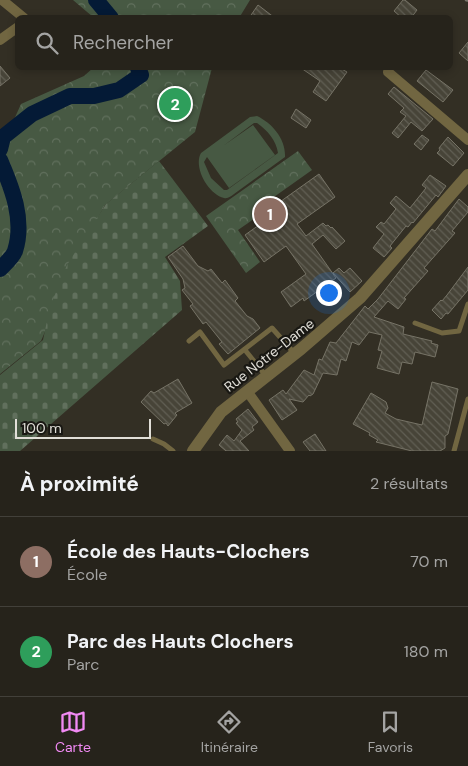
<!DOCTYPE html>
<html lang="fr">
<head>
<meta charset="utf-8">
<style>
  :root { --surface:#26231b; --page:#322f28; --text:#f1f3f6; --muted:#a4a4a3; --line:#42403a; --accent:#f18af4 }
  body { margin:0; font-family:"DM Sans",sans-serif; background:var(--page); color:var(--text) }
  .scale { position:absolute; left:15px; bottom:12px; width:136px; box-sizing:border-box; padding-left:5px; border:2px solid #e1dfd8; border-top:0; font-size:14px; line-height:18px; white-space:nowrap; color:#e1dfd8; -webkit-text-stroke:4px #191813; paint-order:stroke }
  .you { position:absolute; left:328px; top:292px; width:18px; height:18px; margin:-12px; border:4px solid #fff; border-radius:50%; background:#1a73e8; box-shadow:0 0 0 8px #1a73e833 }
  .badge { display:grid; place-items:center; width:32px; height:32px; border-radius:50%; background:var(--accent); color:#fff; font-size:16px; font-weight:700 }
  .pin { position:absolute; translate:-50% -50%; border:2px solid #fff; box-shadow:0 1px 5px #0006 }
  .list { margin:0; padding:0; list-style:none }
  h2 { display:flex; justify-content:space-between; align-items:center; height:65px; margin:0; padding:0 20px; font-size:21px }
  h2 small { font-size:16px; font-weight:400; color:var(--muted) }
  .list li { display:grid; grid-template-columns:32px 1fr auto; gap:15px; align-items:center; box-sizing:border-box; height:90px; padding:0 20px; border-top:1px solid var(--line) }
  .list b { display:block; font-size:19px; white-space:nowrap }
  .list p { margin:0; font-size:16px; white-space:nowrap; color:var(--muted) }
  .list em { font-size:16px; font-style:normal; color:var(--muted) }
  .icon { flex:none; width:28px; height:28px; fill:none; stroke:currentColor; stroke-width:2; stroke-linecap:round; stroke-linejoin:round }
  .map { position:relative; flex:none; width:468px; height:451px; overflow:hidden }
  .search { position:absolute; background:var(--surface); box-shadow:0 2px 8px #0003; left:15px; right:15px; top:15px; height:55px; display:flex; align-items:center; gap:12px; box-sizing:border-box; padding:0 18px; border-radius:8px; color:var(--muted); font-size:19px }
  .sheet { height:245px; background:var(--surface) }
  nav { display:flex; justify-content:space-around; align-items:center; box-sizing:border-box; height:70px; border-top:1px solid var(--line); background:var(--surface); font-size:14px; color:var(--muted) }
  nav a { display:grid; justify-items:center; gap:2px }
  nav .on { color:var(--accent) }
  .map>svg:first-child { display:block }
  .grass { fill:#475943; fill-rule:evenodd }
  .forest { fill:url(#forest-crowns) }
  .cemetery { fill:url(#cemetery-stones) }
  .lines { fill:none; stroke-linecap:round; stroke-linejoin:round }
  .river { stroke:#041a36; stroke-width:16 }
  .building { fill:url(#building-back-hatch); stroke:#767366 }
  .path { stroke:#78756b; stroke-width:2; stroke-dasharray:4 4; stroke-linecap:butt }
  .service { stroke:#716641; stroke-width:5 }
  .minor { stroke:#716641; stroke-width:10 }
  .tertiary { stroke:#716641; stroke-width:12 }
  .labels { text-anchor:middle; stroke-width:4.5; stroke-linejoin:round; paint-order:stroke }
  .street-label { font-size:14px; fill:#e1dfd8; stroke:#191813 }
</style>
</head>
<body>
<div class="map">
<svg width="468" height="451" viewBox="0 0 468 451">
  <defs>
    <pattern id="forest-crowns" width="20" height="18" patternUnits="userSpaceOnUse" patternTransform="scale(1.25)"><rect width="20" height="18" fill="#475943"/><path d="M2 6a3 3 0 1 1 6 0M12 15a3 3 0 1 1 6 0" fill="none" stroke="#61705d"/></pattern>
    <pattern id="cemetery-stones" width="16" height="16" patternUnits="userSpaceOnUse" patternTransform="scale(1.25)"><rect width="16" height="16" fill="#475943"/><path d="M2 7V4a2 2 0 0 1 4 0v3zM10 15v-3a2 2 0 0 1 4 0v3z" fill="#61705d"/></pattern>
    <pattern id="building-back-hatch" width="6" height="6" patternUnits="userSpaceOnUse" patternTransform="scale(1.25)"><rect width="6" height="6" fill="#474438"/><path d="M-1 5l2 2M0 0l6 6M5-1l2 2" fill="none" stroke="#615f54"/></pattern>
  </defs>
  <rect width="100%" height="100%" fill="#332f24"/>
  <path class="grass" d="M257 116C272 123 286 139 285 157L234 194C231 196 228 199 224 198 208 194 193 167 201 153L250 117ZM254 123H257C268 131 276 140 278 153L227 190H224L211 178 204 162 207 157 229 188 275 155 253 125 223 146Z"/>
  <path class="forest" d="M73 0H250L239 18 93 17Z
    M93 68H212L195 132 105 205 80 250 41 341 0 374V151L21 104 84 76Z
    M298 151 312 170 257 209 261 214 238 230 260 262 246 273 206 216Z"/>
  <path class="cemetery" d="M159 161 208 226 165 257 180 281 182 310 20 451H0V375L43 340 50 307 67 265 106 204Z"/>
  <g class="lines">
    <path class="river" d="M96 0 111 18
      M0 149 3 137 32 114 70 96H94L119 90 141 75 138 68
      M0 160C12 188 25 220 15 251 13 257 5 264 0 269"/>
  </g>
  <path class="building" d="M403 0H405L417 10 411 18H402L394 11Z
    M258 5 275 18H249Z
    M468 42V61L459 53Z
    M0 66 10 78 0 86Z
    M301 68H340L347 72 326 101 313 92 320 81Z
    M426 70 453 90 443 102 417 81Z
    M394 87 433 119 422 131 411 122 398 138 392 133 406 116 400 112 404 108 388 94Z
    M296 109 311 120 306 128 291 118Z
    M422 135 429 140 421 150 414 144Z
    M448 137 464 153 453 166 437 153 440 150 439 148Z
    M319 174 335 197 297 224 306 236 323 223 326 226 328 225 331 228 332 227 345 241 336 249 323 235 312 244 336 278 304 301 303 298 291 307 281 292 306 274 286 246 264 262 245 235 266 220 263 214Z
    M430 175 446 186 438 197 436 195 413 223 412 222 408 227 406 226 390 246 392 248 384 257 373 248 384 234 376 227 381 222 384 224 396 209 390 203 396 196 410 208 426 188 422 185Z
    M459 199 468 207V212L452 231 455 233 424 268 428 271 404 298 406 299 398 309 388 301 374 317 404 327 403 334 432 341 431 343 438 345 435 357 415 352 412 364 402 362 399 374 377 368 382 351 378 350 382 335 369 332 359 345 352 342 346 361 341 359 337 375 323 373 313 394 310 396 309 395 303 402 289 399 297 410 282 420 269 400 283 390 286 394 304 370 314 375 319 359 322 360 330 342 336 343 365 306 368 309 378 299 432 229 435 231Z
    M183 246 198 266 208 271 211 269 222 283 225 280 238 298 235 301 247 316 253 319 260 328 228 354 219 344 222 342 206 322 203 324 190 306 193 304 182 290 185 288 183 279 168 257Z
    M468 267V290L448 314 446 313 441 319 432 310 441 300 442 301 447 295Z
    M339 268 344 273 350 268 362 281 350 292 333 273Z
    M178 379 192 403 175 413 177 415 168 426 166 423 164 424 141 402 151 391 154 393Z
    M432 382 458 389 448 434 445 436V448L440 451H412L376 442 378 440 369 435 370 433 353 424 371 393 386 402 388 408 385 413 396 419 422 425Z
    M248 409 258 422 252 427 254 430 240 441 249 451H226L219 445 227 435 234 441 242 430 236 423 238 422 236 419Z
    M315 434 326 451H310L303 442Z"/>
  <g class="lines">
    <path class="path" d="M465 0 468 1"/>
    <path class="service" d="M415 323 442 333 459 331 468 304
      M189 341 200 332 224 365 272 328 294 353
      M245 350 266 376
      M153 439 164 444 173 451
      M454 451 468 399"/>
    <path class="minor" d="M2 0 24 18
      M0 40 18 27
      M388 72 468 140
      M247 391 290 451"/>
    <path class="tertiary" d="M193 451 221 412 301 349 360 298 468 175"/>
  </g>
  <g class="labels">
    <g class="street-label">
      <text transform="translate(269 355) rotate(-38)" y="5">Rue Notre-Dame</text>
    </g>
  </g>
</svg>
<div class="scale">100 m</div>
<div class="you"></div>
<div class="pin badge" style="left:270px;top:214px;background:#8d6e63">1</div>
<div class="pin badge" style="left:175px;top:104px;background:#2e9e5b">2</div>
<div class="search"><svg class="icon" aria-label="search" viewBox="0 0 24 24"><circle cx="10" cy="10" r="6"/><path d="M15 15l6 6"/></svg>Rechercher</div>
</div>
<section class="sheet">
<h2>À proximité<small>2 résultats</small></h2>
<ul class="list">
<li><span class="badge" style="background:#8d6e63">1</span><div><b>École des Hauts-Clochers</b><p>École</p></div><em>70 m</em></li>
<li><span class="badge" style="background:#2e9e5b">2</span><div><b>Parc des Hauts Clochers</b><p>Parc</p></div><em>180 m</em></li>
</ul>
</section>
<nav>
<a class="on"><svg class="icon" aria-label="map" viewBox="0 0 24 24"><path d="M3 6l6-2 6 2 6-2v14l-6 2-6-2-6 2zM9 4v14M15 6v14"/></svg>Carte</a>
<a><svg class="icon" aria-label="directions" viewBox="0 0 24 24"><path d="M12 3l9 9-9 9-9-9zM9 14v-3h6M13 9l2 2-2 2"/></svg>Itinéraire</a>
<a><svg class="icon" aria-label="saved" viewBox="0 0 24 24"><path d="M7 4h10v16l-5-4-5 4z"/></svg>Favoris</a>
</nav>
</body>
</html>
